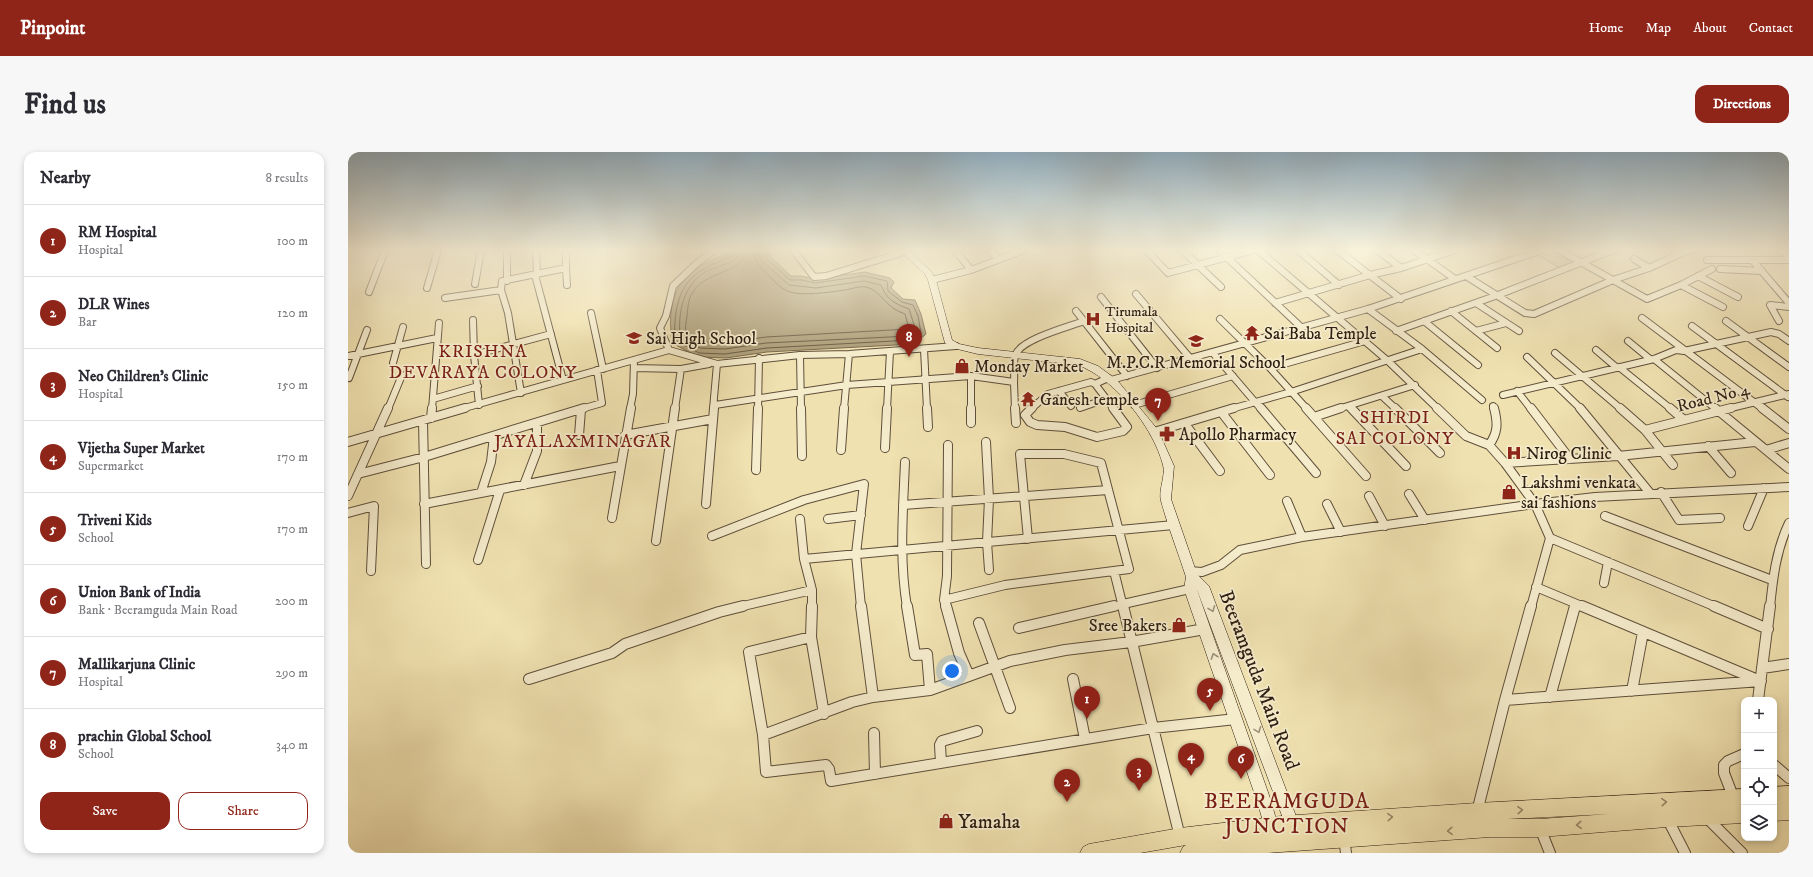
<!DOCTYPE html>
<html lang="en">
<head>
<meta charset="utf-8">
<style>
  :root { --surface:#fff; --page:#f7f7f7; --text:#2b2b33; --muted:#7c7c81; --line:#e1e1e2; --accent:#8f2418 }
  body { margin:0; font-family:"IM FELL DW Pica",serif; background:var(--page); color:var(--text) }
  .controls { position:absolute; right:12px; bottom:12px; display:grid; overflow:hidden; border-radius:8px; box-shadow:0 2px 6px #0003 }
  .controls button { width:36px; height:36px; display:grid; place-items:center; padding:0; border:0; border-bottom:1px solid var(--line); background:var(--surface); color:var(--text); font:20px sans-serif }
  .you { position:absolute; left:604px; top:519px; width:14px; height:14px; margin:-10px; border:3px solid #fff; border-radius:50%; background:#1a73e8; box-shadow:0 0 0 6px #1a73e833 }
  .badge { display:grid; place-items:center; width:26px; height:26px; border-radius:50%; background:var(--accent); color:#fff; font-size:13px; font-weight:700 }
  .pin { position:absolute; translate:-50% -33px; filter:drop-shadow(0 1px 2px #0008) }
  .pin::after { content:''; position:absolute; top:21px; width:14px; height:12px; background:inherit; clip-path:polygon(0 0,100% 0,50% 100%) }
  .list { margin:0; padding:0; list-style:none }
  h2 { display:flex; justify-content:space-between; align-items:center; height:52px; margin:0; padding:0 16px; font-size:17px }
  h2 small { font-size:13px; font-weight:400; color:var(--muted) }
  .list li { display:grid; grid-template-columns:26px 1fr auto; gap:12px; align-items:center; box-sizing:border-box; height:72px; padding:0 16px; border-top:1px solid var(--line) }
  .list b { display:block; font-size:15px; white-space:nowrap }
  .list p { margin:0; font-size:13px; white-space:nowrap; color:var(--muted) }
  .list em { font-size:13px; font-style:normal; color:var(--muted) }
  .actions { display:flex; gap:8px; padding:12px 16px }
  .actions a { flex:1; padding:9px 0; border:1px solid var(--accent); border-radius:12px; text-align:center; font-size:14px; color:var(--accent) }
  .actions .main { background:var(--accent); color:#fff }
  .icon { flex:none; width:22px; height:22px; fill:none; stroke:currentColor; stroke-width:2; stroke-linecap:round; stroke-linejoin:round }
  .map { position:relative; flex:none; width:1441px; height:701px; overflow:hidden; border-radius:12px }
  header { display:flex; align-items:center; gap:24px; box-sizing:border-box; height:56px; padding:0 20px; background:var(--accent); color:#fff }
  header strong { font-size:19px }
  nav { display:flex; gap:22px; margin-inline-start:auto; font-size:14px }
  .intro { display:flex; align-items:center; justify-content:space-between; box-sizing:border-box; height:96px; padding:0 24px }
  h1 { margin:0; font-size:28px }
  .button { padding:10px 18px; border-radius:12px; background:var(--accent); color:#fff; font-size:14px; font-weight:700 }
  main { display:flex; gap:24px; padding:0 24px }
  aside { flex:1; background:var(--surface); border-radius:12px; box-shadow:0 2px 6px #0003 }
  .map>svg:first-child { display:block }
  .green { fill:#cfc095; stroke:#7e6f54 }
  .water { fill:#ae9f7a; stroke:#7b6b50 }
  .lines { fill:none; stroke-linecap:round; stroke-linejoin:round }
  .shore { stroke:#6e5e46; stroke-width:1 }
  .minor-far2-casing { stroke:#5e4f3a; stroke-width:8 }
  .minor-far1-casing { stroke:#5e4f3a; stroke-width:10 }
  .minor-casing { stroke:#5e4f3a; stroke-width:12 }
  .secondary-casing { stroke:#2e1e12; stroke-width:1 }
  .trunk-casing { stroke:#2e1e12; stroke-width:1 }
  .minor-far2 { stroke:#f5eccc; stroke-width:6 }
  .minor-far1 { stroke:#f5eccc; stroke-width:8 }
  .minor { stroke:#f5eccc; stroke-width:10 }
  .secondary { fill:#f5eccc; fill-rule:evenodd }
  .trunk { fill:#f0e1b0; fill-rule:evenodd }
  .oneway { stroke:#9b8f78 }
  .oneway2 { stroke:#998969 }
  .labels { text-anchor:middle; stroke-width:3.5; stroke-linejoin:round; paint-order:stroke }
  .far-poi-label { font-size:14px; fill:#2e1e12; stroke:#f5eccc; text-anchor:start }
  .poi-label { font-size:17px; fill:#2e1e12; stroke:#f5eccc; text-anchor:start }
  .street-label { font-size:17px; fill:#2e1e12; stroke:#f5eccc }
  .neighbourhood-label { font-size:18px; letter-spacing:1px; fill:#7a1f14; stroke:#f5eccc }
  .near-street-label { font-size:20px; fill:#2e1e12; stroke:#f5eccc }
  .near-poi-label { font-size:20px; fill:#2e1e12; stroke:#f5eccc; text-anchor:start }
  .near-neighbourhood-label { font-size:22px; letter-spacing:1px; fill:#7a1f14; stroke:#f5eccc }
</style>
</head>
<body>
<header>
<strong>Pinpoint</strong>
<nav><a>Home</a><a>Map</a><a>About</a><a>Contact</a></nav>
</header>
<div class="intro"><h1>Find us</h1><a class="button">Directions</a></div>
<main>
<aside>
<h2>Nearby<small>8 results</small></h2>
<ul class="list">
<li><span class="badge">1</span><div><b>RM Hospital</b><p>Hospital</p></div><em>100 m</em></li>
<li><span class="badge">2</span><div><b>DLR Wines</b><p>Bar</p></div><em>120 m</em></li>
<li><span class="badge">3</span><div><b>Neo Children's Clinic</b><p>Hospital</p></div><em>150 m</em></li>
<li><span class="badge">4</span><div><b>Vijetha Super Market</b><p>Supermarket</p></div><em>170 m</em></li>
<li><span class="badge">5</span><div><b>Triveni Kids</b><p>School</p></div><em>170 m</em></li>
<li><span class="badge">6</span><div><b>Union Bank of India</b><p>Bank · Beeramguda Main Road</p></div><em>200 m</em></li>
<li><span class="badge">7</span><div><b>Mallikarjuna Clinic</b><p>Hospital</p></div><em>290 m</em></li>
<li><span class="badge">8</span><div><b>prachin Global School</b><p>School</p></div><em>340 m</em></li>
</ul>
<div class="actions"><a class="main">Save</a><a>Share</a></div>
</aside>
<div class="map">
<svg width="1441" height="701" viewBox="0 0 1441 701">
  <rect width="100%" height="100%" fill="#f0e1b0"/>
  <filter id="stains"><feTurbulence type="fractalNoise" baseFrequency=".005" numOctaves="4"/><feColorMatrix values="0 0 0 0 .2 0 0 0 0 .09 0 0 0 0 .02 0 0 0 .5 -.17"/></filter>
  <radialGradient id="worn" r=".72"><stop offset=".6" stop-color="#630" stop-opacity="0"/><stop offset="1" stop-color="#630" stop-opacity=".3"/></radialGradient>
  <path class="green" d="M1206 100 1225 110 1212 116 1193 105Z"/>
  <path class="water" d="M384 98H419L422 104 443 124H454L467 127 517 120 542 126 546 130 543 136 555 147 567 148 573 162 578 182 566 192 419 200 378 206 350 205 324 191C317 136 335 118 383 100Z"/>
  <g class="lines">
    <path class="shore" d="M388 98 385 104C354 116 334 124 328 160 327 169 326 178 327 188L351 201 377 202 419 196 563 188 573 181 570 164 565 153 554 150 540 139 539 129 516 124 467 131 454 128H442L419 107 415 98
      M393 98C390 112 368 114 357 120 335 134 330 160 332 184L352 196 377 197 418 191 562 184 568 179 561 157C547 152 538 147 533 133L516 129 468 136 441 133 415 110 411 105 410 98
      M399 98C392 124 358 118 345 140 340 147 340 155 339 164 338 170 337 175 338 182L354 190 377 191 418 185 561 177 557 162C537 156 533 138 518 135 511 134 503 137 497 138 482 140 453 145 439 139 433 136 427 130 422 125 414 117 407 110 404 98"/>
    <g class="minor-far2-casing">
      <path id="minor-far2" d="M159 98V129
        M188 98 189 123
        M366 98 348 112 325 134 318 164 312 176 321 198 369 212 452 203 501 202 608 194
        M445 98 466 125 478 124 556 100
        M607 98 623 118
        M642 98 650 107
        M798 98 820 121 906 98
        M834 98 873 135
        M871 98 954 176
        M910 98 1040 209 1090 257
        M950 98 991 133
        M989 98 1053 147
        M1029 98 1053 116
        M1066 98 1107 127
        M1211 98 1299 147 1333 133 1364 117
        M1433 98 1441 104
        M1286 107 1301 116
        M1359 108H1441
        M1405 109 1441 151
        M218 116 219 133
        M1372 117 1414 119
        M187 123 215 228
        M1118 124 1177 161 1186 162 1265 128 1301 116 1336 100 1346 98
        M1350 124 1390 145
        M584 128 623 118 676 98
        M127 132 133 98
        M1333 133 1375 155
        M79 136 90 98
        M21 140 37 98
        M788 142 842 206
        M753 145 809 216
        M97 146 153 138
        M927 151 1022 123 1053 116 1107 98
        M1128 151 1171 179
        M1020 157 1074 197 1134 248
        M728 159 779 224
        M1103 159 1149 196
        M243 161 255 217
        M1294 166 1415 257
        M872 167 922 216 959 257
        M125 168 126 203 131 253
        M1076 169 1130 213
        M1378 169 1441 215
        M1431 169 1422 153 1441 155
        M1344 174 1440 245
        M1048 179 1150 143 1265 98
        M1128 179 1158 171
        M1280 189 1302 207
        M576 197 579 257
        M1248 198 1268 215
        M865 201 913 257
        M1207 201 1273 257
        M126 203 203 182
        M452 203 453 257
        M0 204 89 186
        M1179 205 1233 257
        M1306 207 1368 257
        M45 211 55 175
        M1271 215 1323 257
        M286 216 333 217 361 212
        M922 216 1017 189
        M623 224V257
        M1 226 19 178
        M763 228 1020 157 1194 98
        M666 230C667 221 664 210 668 202 674 187 720 175 736 169
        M747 232 766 257
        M747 232 760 226
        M711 239 723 254
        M1169 239 1183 257
        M173 241 160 161 153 138 154 129 218 116V98
        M1155 243 1306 207 1328 198 1336 199 1423 180 1431 182 1441 189
        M1034 244 1048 257
        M85 247 130 234
        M367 253 499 233 623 224 666 230 667 257
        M786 253 885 224
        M1001 254 1004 257
        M1145 254 1146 257
        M732 256 758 247
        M40 257 54 223
        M84 257 91 171
        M113 257 321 198
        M233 257 254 251 249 218
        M282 257 285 242 286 208
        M327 257 333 217
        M365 257 369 212
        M410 257 411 206
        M496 257 501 202
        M539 257 542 199
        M683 257 700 242 743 230 747 232
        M883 257 943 240 1074 197
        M990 257 1067 233
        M1379 257 1441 242"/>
    </g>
    <g class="minor-far1-casing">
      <path id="minor-far1" d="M453 256 454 304
        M579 256 580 275
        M623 256V271
        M667 256 668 271
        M684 256 677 263 682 270 689 273 717 275 749 285 775 279 779 275 765 256
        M913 256 968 321
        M958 256 1018 324
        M1003 256 1058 314
        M1047 256 1092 301
        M1089 256 1118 284 1141 293 1157 311 1187 352 1202 386 1183 455
        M1183 256 1222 307
        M1232 256 1302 341
        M1272 256 1297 278 1325 313
        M1322 256 1336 268
        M1367 256 1441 317
        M1414 256 1441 277
        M874 261 922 323
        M966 265 993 256
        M83 266 84 256
        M75 269 78 412
        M837 272 872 319
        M1297 278 1383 256
        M806 280 886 256
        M231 283 233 258
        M277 283 365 267
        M0 290 117 256
        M638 290 641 347 639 390 641 418
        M1141 293C1150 281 1150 271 1146 256
        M1360 294 1383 321
        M537 296 539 256
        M493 298 496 256
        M1418 298 1441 291
        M557 310C555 359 551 407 559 455
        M1157 311 1270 304 1407 290
        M408 318 410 256
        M10 322 76 305 236 256
        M176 333 189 299V272
        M1313 340 1331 368 1372 366
        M133 341 143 310 146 284
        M1061 342 1077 368
        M0 344 40 256
        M1021 344 1037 374
        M939 349 954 385
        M76 352 272 314
        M358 352 366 256
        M979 352 993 380
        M555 353 760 338
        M0 361 26 354 23 419
        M1257 364 1424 428
        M264 366 283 256
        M452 367 456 407 464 438V455
        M480 367 513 363
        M1400 374 1416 336
        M364 384 456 348 516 332 508 402 513 455
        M1202 386 1368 455
        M308 389 327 256
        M456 407 826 373
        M130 408 152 338
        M766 419 775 455
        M841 419 854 420 873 413 892 398 954 385 1187 352 1247 345 1441 335
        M1256 431 1260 410
        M1188 435 1236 455
        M596 448 599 424 600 293
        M391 455 464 438
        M598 455 596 448 657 433 781 417 753 311 716 302H672L680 387
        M762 455 846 436
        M1227 455 1228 452
        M1422 455C1425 426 1428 398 1441 371"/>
    </g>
    <g class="minor-casing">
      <path id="minor" d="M464 454 463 485 476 562
        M513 454 525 545
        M559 454 567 503 579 502 582 538
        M598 454 611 501 621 524
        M775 454 832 685
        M1234 454 1410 528
        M1366 454 1420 477
        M631 471 662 556
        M671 476 766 454
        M463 485 401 500 415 583 418 620 478 613 481 617 483 629 805 576 888 567
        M1414 516 1441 512
        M181 527 264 501 277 492 371 460 395 454
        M725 527 737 587
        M1284 539 1295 480
        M1202 545 1227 454
        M1157 548 1413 529
        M1410 548 1422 454
        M526 581 527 622
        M415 583 504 550 525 545 582 538 662 509 717 498 783 490 857 477
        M593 611 592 593 594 589 629 579
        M1426 613 1441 626
        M1386 647 1376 621V613L1380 609 1396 602
        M1129 660 1157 548 1183 454
        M1319 666 1337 701
        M1359 666 1394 701
        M1192 676 1202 701
        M996 686 998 701"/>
    </g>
    <g class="secondary-casing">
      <path id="secondary" d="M551 98H560L583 119 588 128 604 188 611 192 630 196 732 207 750 214 769 228 810 278 826 314 823 347 849 422 861 434 951 672 949 677 944 679 939 677 848 435 922 646 930 674 928 679 923 681 918 679 908 646 836 437 838 425C830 400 820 375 813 349 810 338 818 324 815 313 805 275 767 227 730 213L630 202 605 196 597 191 580 128 577 122Z"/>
    </g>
    <g class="trunk-casing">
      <path id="trunk" d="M1441 634V668L1426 669V635Z
        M1396 637V671L1319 675 1192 685H1142L919 701H832L835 695 838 693 792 701H732L735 695 741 692 832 676 934 664 1129 651ZM1261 662 1192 667H1159Z"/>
    </g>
    <use href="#minor-far2" class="minor-far2"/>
    <use href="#minor-far1" class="minor-far1"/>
    <use href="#minor" class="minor"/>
    <use href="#secondary" class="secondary"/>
    <use href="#trunk" class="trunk"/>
  </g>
  <defs><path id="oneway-chevron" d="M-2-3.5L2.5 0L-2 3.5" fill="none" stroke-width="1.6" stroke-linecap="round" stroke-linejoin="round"/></defs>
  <g class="oneway">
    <use href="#oneway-chevron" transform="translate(864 457) rotate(69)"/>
    <use href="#oneway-chevron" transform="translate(866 504) rotate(-109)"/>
    <use href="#oneway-chevron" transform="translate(910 578) rotate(69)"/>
  </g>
  <g class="oneway2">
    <use href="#oneway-chevron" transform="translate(1316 650) rotate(-4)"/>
    <use href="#oneway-chevron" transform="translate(1172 658) rotate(-3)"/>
    <use href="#oneway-chevron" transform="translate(1042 665) rotate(-4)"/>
    <use href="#oneway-chevron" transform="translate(1231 673) rotate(176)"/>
    <use href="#oneway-chevron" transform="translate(1102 679) rotate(176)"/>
  </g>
  <linearGradient id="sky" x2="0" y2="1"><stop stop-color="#91acbc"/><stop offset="0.5" stop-color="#f8f2db"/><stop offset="1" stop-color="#f8f2db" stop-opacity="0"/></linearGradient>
  <rect width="1441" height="196" fill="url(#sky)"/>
  <defs>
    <g id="hospital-bare" transform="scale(1.2)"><path d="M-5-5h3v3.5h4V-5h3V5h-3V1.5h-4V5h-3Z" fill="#8f2418" stroke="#f5eccc" stroke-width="2.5" paint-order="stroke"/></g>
    <g id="temple-bare" transform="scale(1.2)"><path d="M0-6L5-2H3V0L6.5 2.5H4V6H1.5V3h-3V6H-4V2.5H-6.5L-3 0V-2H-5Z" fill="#8f2418" stroke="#f5eccc" stroke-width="2.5" paint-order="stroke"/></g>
    <g id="school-bare" transform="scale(1.2)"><path d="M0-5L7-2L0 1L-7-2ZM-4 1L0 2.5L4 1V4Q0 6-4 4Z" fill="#8f2418" stroke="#f5eccc" stroke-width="2.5" paint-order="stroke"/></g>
    <g id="shop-bare" transform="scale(1.2)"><path d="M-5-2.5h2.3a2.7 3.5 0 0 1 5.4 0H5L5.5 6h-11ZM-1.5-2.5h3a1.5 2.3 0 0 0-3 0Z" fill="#8f2418" stroke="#f5eccc" stroke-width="2.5" paint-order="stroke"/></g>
    <g id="pharmacy-bare" transform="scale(1.2)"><path d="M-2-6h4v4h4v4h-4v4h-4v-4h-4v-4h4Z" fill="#8f2418" stroke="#f5eccc" stroke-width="2.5" paint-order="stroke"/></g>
  </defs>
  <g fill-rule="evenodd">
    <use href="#hospital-bare" x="745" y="167"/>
    <use href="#temple-bare" x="904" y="181"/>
    <use href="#school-bare" x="286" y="186"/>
    <use href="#school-bare" x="848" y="189"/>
    <use href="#shop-bare" x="614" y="214"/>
    <use href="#temple-bare" x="680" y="247"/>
    <use href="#pharmacy-bare" x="819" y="282"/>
    <use href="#hospital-bare" x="1166" y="301"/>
    <use href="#shop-bare" x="1161" y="340"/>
    <use href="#shop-bare" x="831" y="473"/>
    <use href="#shop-bare" x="598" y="669"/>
  </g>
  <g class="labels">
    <g class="far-poi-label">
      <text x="757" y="164">Tirumala<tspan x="757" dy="16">Hospital</tspan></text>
    </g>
    <g class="poi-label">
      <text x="916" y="187">Sai Baba Temple</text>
      <text x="298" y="192">Sai High School</text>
      <text x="848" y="216" text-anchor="middle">M.P.C.R Memorial School</text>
      <text x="626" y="220">Monday Market</text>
      <text x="692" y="253">Ganesh temple</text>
      <text x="831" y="288">Apollo Pharmacy</text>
      <text x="1178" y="307">Nirog Clinic</text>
      <text x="1173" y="336">Lakshmi venkata<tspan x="1173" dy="20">sai fashions</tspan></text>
      <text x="819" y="479" text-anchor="end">Sree Bakers</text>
    </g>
    <g class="street-label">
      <text transform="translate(1365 245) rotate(-14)" y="6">Road No 4</text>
    </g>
    <g class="neighbourhood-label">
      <text x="135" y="205">KRISHNA<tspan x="135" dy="21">DEVARAYA COLONY</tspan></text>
      <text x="1047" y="271">SHIRDI<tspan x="1047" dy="21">SAI COLONY</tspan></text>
      <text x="235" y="295">JAYALAXMINAGAR</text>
    </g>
    <g class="near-street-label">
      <text transform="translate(912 528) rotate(69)" y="7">Beeramguda Main Road</text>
    </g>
    <g class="near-poi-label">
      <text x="610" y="676">Yamaha</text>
    </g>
    <g class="near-neighbourhood-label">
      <text x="939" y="656">BEERAMGUDA<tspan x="939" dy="25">JUNCTION</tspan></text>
    </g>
  </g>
  <rect width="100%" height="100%" filter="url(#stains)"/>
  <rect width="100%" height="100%" fill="url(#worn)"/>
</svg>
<div class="controls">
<button>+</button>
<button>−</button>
<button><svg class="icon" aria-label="locate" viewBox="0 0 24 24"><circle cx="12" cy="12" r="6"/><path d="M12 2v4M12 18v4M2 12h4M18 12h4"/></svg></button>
<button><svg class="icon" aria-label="layers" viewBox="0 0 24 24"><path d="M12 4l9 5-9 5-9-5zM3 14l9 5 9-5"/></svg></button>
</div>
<div class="you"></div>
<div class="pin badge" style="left:739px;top:567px">1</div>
<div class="pin badge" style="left:719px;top:650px">2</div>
<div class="pin badge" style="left:791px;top:639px">3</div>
<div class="pin badge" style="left:843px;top:624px">4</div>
<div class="pin badge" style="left:862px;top:559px">5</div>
<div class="pin badge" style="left:893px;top:627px">6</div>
<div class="pin badge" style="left:810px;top:269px">7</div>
<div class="pin badge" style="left:561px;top:205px">8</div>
</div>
</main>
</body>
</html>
